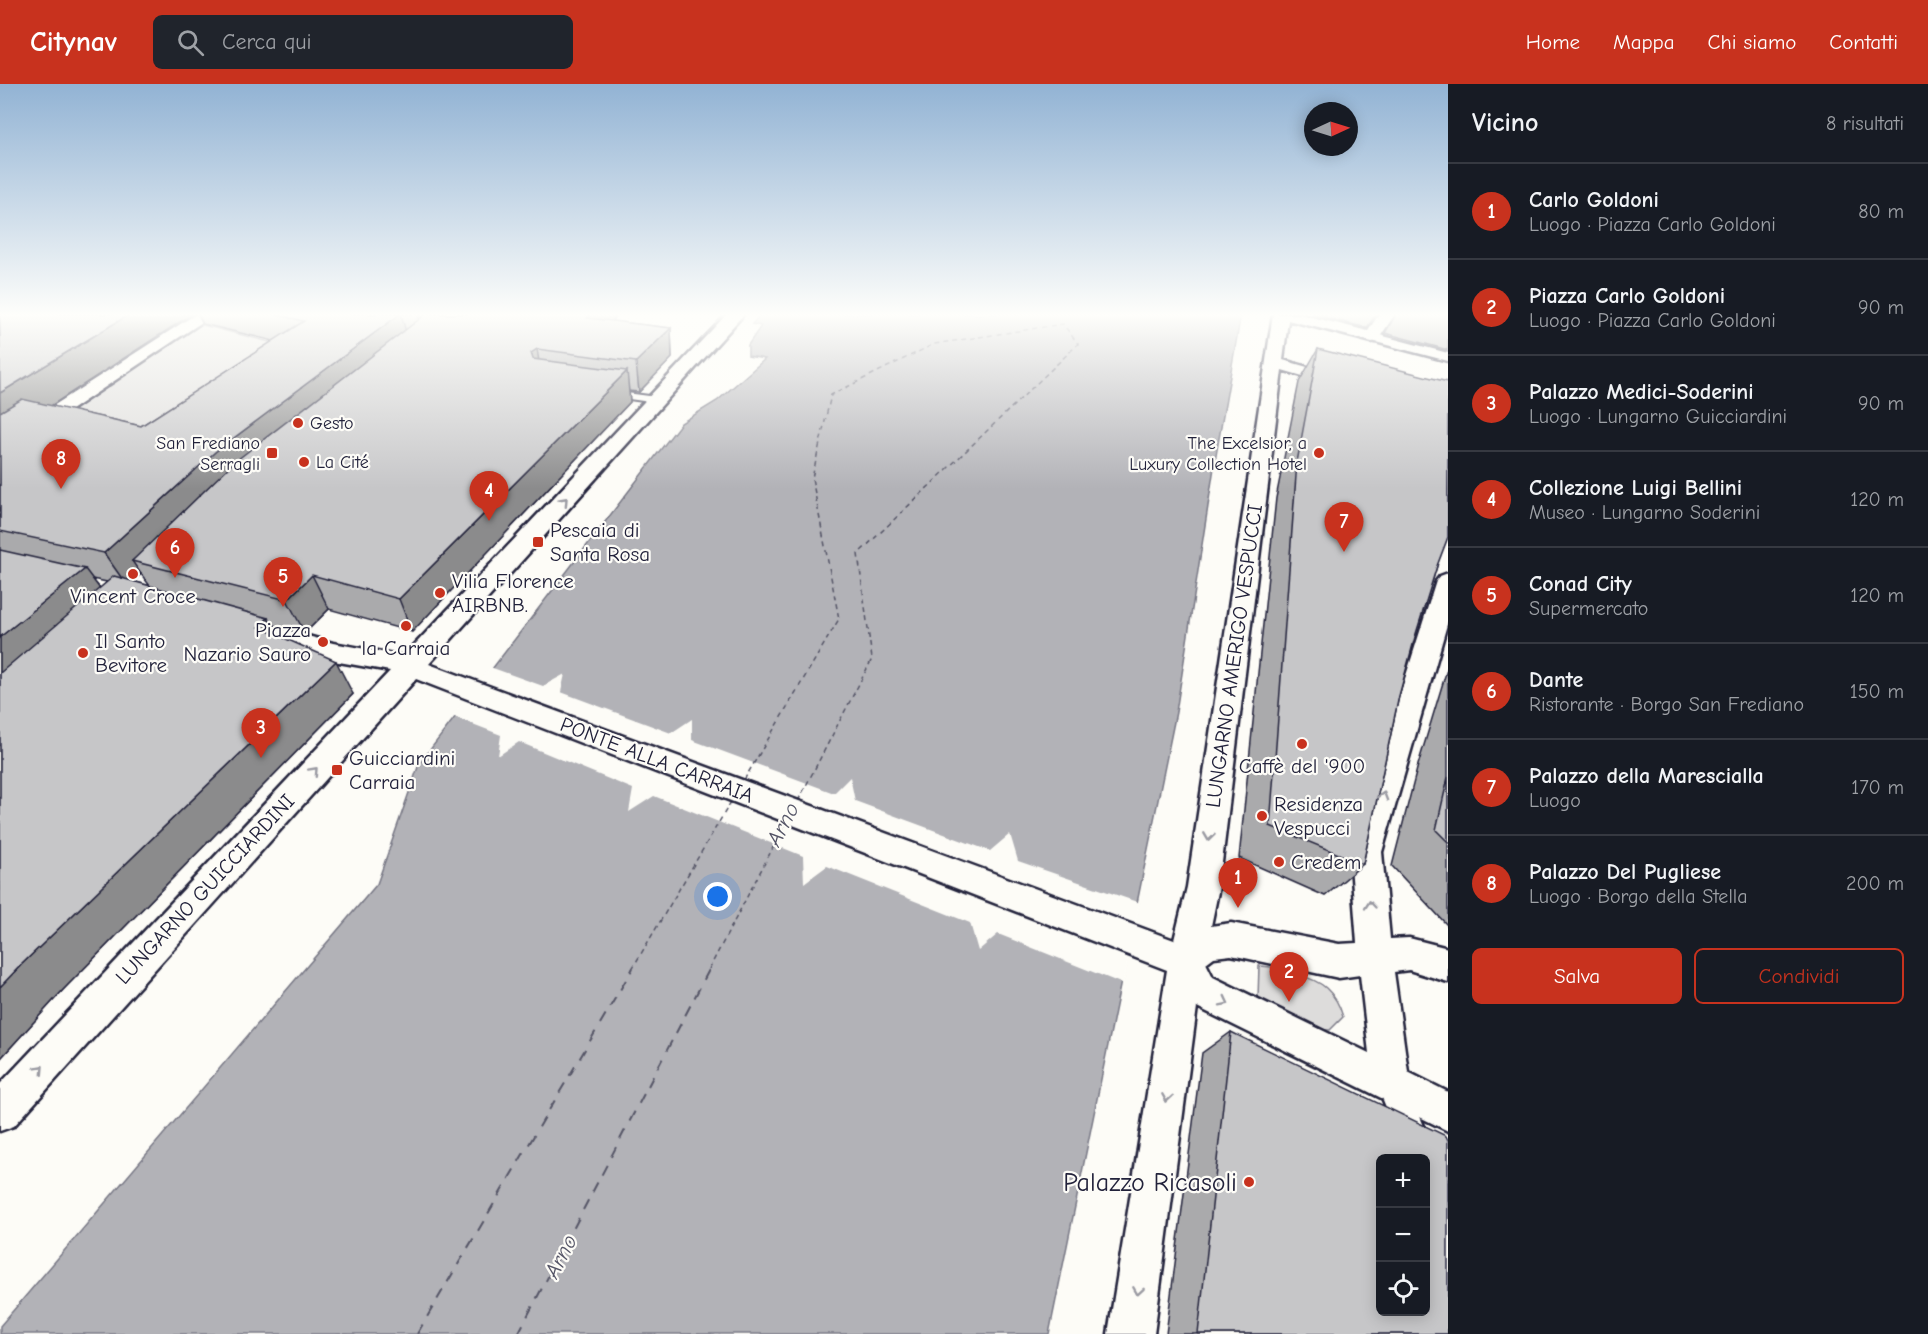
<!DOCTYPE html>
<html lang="it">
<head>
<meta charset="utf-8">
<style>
  :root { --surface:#171b24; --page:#20242c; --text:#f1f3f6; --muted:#9ea1a6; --line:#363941; --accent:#c8321e }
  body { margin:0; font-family:"Comic Neue",sans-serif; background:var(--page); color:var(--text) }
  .controls { position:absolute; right:18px; bottom:18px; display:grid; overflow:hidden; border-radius:9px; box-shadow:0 3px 15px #0003 }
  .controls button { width:54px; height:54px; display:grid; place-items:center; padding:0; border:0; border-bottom:2px solid var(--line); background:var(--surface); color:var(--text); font:30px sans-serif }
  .compass { position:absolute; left:1304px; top:18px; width:54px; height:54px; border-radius:50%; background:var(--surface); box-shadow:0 3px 15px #0003; rotate:86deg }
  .you { position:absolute; left:718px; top:813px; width:21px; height:21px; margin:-15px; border:4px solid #fff; border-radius:50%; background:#1a73e8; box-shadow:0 0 0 9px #1a73e833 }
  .badge { display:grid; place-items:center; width:39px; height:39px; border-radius:50%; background:var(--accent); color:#fff; font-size:20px; font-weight:700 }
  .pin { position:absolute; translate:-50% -50px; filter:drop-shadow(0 2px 3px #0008) }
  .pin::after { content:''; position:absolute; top:32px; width:21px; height:18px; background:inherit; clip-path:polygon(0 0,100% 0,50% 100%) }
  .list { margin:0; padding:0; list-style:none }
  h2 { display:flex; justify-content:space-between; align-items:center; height:78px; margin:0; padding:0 24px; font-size:26px }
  h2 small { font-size:20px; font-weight:400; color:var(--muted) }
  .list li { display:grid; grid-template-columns:39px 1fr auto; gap:18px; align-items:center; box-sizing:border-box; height:96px; padding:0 24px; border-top:2px solid var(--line) }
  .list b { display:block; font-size:22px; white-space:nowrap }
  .list p { margin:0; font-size:20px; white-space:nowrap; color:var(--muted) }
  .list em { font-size:20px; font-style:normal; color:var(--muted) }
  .actions { display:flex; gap:12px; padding:18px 24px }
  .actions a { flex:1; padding:14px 0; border:2px solid var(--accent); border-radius:9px; text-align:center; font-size:21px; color:var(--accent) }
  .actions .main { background:var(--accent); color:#fff }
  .icon { flex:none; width:33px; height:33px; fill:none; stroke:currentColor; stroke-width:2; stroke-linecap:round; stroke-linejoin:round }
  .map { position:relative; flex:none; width:1448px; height:1250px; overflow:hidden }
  header { display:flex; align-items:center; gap:36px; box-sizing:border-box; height:84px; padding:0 30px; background:var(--accent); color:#fff }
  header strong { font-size:28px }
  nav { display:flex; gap:33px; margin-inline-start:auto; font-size:21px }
  .search { width:420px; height:54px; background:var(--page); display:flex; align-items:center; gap:15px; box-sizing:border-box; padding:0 21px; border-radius:9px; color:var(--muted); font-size:22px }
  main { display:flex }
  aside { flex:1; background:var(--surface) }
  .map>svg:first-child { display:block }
  .green { fill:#dddcdb; stroke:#807f8b; stroke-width:1.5 }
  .water { fill:#b2b2b7; stroke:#787885; stroke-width:1.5 }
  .pier { fill:#fdfcf7 }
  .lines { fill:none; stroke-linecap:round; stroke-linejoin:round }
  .ferry-far1 { stroke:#545466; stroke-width:1.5; stroke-dasharray:5 4; stroke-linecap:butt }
  .ferry { stroke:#545466; stroke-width:2; stroke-dasharray:11 9; stroke-linecap:butt }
  .service-casing { stroke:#22223b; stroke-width:4 }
  .pedestrian-casing { stroke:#22223b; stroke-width:5 }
  .minor-casing { stroke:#22223b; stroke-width:5 }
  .service { fill:#fdfcf7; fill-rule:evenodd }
  .pedestrian { fill:#fdfcf7; fill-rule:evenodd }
  .minor { fill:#fdfcf7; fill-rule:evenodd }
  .wall { fill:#aaaaac; stroke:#22223b; stroke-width:1.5; fill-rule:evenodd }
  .shaded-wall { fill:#8b8b8c; stroke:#22223b; stroke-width:1.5 }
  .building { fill:#c6c6c8; stroke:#22223b; stroke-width:1.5; fill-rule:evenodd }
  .oneway { stroke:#9a9aa2 }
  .poi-dot { fill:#c8321e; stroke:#fdfcf7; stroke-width:2 }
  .labels { text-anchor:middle; stroke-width:4.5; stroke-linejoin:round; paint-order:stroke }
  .far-poi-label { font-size:18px; fill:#22223b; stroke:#fdfcf7; text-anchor:start }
  .poi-label { font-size:21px; fill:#22223b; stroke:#fdfcf7; text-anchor:start }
  .street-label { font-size:21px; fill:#22223b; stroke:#fdfcf7 }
  .water-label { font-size:22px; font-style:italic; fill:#545466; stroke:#fdfcf7 }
  .near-poi-label { font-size:26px; fill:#22223b; stroke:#fdfcf7; text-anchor:end }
</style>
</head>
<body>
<header>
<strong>Citynav</strong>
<div class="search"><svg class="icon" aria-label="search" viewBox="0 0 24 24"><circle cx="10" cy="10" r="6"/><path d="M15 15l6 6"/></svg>Cerca qui</div>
<nav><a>Home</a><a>Mappa</a><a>Chi siamo</a><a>Contatti</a></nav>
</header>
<main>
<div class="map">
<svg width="1448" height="1250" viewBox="0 0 1448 1250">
  <rect width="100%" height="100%" fill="#fdfcf7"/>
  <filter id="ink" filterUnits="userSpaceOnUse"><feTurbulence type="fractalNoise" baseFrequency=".0167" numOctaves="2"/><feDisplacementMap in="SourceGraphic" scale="12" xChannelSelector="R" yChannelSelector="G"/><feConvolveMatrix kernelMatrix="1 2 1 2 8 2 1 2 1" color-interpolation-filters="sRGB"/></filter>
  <g filter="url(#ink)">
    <path class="green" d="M198 240 310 268 190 353 45 345Z
      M1259 882C1275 882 1314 893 1326 904 1335 912 1340 922 1343 933L1330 946C1306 946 1276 928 1258 914Z"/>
    <path class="water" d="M761 230H1241L1215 377 1176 628 1049 1250H0V1242L377 800 419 680 681 339 717 317 765 275 748 272V261L761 242 752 240Z"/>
    <path class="pier" d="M490 583 543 602 565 590 561 608 671 649 692 635V656L834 709 850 693 855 717 990 767 1010 750 1018 777 1140 819 1123 900 998 850 978 867 970 839 827 782 804 799 803 772 654 712 629 728 633 705 519 658 498 672 501 651 452 632Z"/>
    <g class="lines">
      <path class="ferry-far1" d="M744 696 839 535 812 394 831 311 934 260 1063 240 1078 260 858 470 872 575 798 717
        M632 885 732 716
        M709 885 787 737"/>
      <path class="ferry" d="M417 1250 633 884
        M518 1250 710 884"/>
      <g class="service-casing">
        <path id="service" d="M611 307 657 313 661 316 657 319 608 312V308Z"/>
      </g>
      <g class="pedestrian-casing">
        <path id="pedestrian" d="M1372 249 1448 269V277L1368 256 1366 253Z
          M1391 984 1401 989 1438 1074 1433 1085 1426 1088V1074H1407L1376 999 1381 989Z"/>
      </g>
      <g class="minor-casing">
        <path id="minor" d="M196 230H214L7 369 0 371V356Z
          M727 230H744L429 580 1174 856 1187 803 1273 230H1299L1368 247 1379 230H1395L1378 256 1372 258 1288 236 1283 276 1346 294 1349 298 1340 303 1282 286 1219 803 1211 842 1231 839 1339 860 1357 859 1350 768 1436 497 1440 492 1448 489V537L1382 768 1390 855 1409 854 1448 864V898L1409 886 1394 888 1408 988 1448 1008V1047L1197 923 1154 1250H1108L1167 886 416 595 14 1042 0 1047V1000L390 587 333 577 234 548 231 542 234 536 243 534 333 559 404 572ZM1231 871 1339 894 1360 891 1369 969 1213 893 1206 879 1214 873Z"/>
      </g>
      <use href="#service" class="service"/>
      <use href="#pedestrian" class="pedestrian"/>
      <use href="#minor" class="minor"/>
    </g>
    <path class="wall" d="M0 230 50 322 141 342 274 257 203 240 198 230H618L612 237 671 244 672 274 639 308 629 307 630 318 412 548 329 525 305 549 273 541 279 552 353 610 63 906 0 975ZM141 490 150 502 133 497ZM92 495 107 498 100 504Z
      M1311 230H1376L1367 244Z
      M1396 230H1448V266L1385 249Z
      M1318 265 1437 482 1415 553 1399 612 1363 780 1325 812 1239 774 1276 414 1299 298Z
      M1448 582V842L1392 782 1418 681Z
      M1231 948 1448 1250H1166L1202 969Z"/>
    <path class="shaded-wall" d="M130 230H192L0 355V309Z
      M400 230H401L409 259 132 477 141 490 128 503 104 469 215 368Z
      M418 230H444L422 248Z
      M590 230H618L591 263 587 234Z
      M671 244 672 274 639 308 636 278Z
      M537 265 542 296 531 269Z
      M627 287 630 318 412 548 399 515Z
      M85 485 110 518 0 613V553Z
      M312 491 329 525 305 549 287 516Z
      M268 534 288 567 259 543Z
      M336 577 353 610 63 906 0 975V903L22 880Z"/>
    <path class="building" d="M0 230H130L0 309Z
      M274 230H400L215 368 104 469 0 447V328L22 315 141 342 304 237Z
      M426 230H590L587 234 671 244 636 278 537 265 531 269 533 275 627 287 399 515 312 491 287 516 132 477 233 379Z
      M1318 265 1448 298V453L1437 482 1415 553 1399 612 1363 780 1270 742 1297 378Z
      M0 466 85 485 0 553Z
      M114 492 268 534 259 543 336 577 22 880 0 903V589Z
      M1448 693V758L1436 746Z
      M1231 948 1446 1052 1448 1056V1250H1198ZM1380 1074H1425V1227H1380Z"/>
    <defs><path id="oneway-chevron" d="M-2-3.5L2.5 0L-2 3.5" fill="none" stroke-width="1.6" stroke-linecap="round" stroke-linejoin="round" transform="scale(1.5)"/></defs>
    <g class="oneway">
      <use href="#oneway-chevron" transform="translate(564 417) rotate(-47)"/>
      <use href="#oneway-chevron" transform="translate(314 687) rotate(-47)"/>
      <use href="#oneway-chevron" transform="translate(1383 712) rotate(-73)"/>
      <use href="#oneway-chevron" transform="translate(1209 753) rotate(98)"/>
      <use href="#oneway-chevron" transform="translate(1370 821) rotate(-95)"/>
      <use href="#oneway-chevron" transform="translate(1225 918) rotate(27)"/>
      <use href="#oneway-chevron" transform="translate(40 985) rotate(-47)"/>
      <use href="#oneway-chevron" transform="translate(1167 1014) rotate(99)"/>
      <use href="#oneway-chevron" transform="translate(1138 1207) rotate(99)"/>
    </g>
  </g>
  <linearGradient id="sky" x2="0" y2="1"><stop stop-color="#92b3d4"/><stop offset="0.57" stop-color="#fefefb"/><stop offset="1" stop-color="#fefefb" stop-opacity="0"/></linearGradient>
  <rect width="1448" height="405" fill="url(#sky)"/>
  <g class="poi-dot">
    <circle cx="298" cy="339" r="6"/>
    <rect x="266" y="363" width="12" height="12" rx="3"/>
    <circle cx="1319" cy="369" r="6"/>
    <circle cx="304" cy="378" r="6"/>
    <rect x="532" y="452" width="12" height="12" rx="3"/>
    <circle cx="133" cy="490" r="6"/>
    <circle cx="440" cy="509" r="6"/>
    <circle cx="406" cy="542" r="6"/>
    <circle cx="323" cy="558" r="6"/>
    <circle cx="83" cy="569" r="6"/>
    <circle cx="1302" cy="660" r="6"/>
    <rect x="331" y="680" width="12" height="12" rx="3"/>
    <circle cx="1262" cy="732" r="6"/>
    <circle cx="1279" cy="778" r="6"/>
    <circle cx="1249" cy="1098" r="6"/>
  </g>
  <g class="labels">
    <g class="far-poi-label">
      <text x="310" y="345">Gesto</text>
      <text x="260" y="365" text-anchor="end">San Frediano<tspan x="260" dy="21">Serragli</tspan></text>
      <text x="1307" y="365" text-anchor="end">The Excelsior, a<tspan x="1307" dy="21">Luxury Collection Hotel</tspan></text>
      <text x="316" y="384">La Cité</text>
    </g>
    <g class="poi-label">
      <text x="550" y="453">Pescaia di<tspan x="550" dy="24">Santa Rosa</tspan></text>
      <text x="452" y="504">Vilia Florence<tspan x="452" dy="24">AIRBNB.</tspan></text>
      <text x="133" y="519" text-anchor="middle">Vincent Croce</text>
      <text x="311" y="553" text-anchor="end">Piazza<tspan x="311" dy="24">Nazario Sauro</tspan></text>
      <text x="95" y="564">Il Santo<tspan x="95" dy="24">Bevitore</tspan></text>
      <text x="406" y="571" text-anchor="middle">la Carraia</text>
      <text x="349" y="681">Guicciardini<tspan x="349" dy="24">Carraia</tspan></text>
      <text x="1302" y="689" text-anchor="middle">Caffè del '900</text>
      <text x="1274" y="727">Residenza<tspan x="1274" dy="24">Vespucci</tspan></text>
      <text x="1291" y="785">Credem</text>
    </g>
    <g class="street-label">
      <text transform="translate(1234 572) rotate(-82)" y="7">LUNGARNO AMERIGO VESPUCCI</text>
      <text transform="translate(657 676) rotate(21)" y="7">PONTE ALLA CARRAIA</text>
      <text transform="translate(205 805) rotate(-47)" y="7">LUNGARNO GUICCIARDINI</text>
    </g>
    <g class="water-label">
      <text transform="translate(782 740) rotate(-63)" y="8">Arno</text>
      <text transform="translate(560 1172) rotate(-63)" y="8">Arno</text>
    </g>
    <g class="near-poi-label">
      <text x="1237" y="1107">Palazzo Ricasoli</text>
    </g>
  </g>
</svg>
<div class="controls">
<button>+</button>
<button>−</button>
<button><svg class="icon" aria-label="locate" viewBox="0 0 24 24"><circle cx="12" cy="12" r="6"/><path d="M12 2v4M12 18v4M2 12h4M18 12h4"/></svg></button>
</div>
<svg class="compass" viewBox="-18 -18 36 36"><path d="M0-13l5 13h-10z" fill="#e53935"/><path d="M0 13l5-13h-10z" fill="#9ea1a6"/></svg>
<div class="you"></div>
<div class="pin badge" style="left:1238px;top:824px">1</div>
<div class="pin badge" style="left:1289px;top:918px">2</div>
<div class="pin badge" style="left:261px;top:674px">3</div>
<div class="pin badge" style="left:489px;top:437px">4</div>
<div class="pin badge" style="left:283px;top:523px">5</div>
<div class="pin badge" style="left:175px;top:494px">6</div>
<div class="pin badge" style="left:1344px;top:468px">7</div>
<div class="pin badge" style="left:61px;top:405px">8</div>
</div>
<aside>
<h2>Vicino<small>8 risultati</small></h2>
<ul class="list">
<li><span class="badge">1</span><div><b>Carlo Goldoni</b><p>Luogo · Piazza Carlo Goldoni</p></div><em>80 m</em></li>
<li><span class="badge">2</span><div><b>Piazza Carlo Goldoni</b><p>Luogo · Piazza Carlo Goldoni</p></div><em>90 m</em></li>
<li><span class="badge">3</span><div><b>Palazzo Medici-Soderini</b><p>Luogo · Lungarno Guicciardini</p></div><em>90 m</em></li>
<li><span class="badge">4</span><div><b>Collezione Luigi Bellini</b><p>Museo · Lungarno Soderini</p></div><em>120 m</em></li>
<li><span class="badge">5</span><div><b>Conad City</b><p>Supermercato</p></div><em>120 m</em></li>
<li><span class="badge">6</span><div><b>Dante</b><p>Ristorante · Borgo San Frediano</p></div><em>150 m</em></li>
<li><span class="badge">7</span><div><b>Palazzo della Marescialla</b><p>Luogo</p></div><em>170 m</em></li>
<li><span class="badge">8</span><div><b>Palazzo Del Pugliese</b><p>Luogo · Borgo della Stella</p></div><em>200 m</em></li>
</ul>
<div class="actions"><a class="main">Salva</a><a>Condividi</a></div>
</aside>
</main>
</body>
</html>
